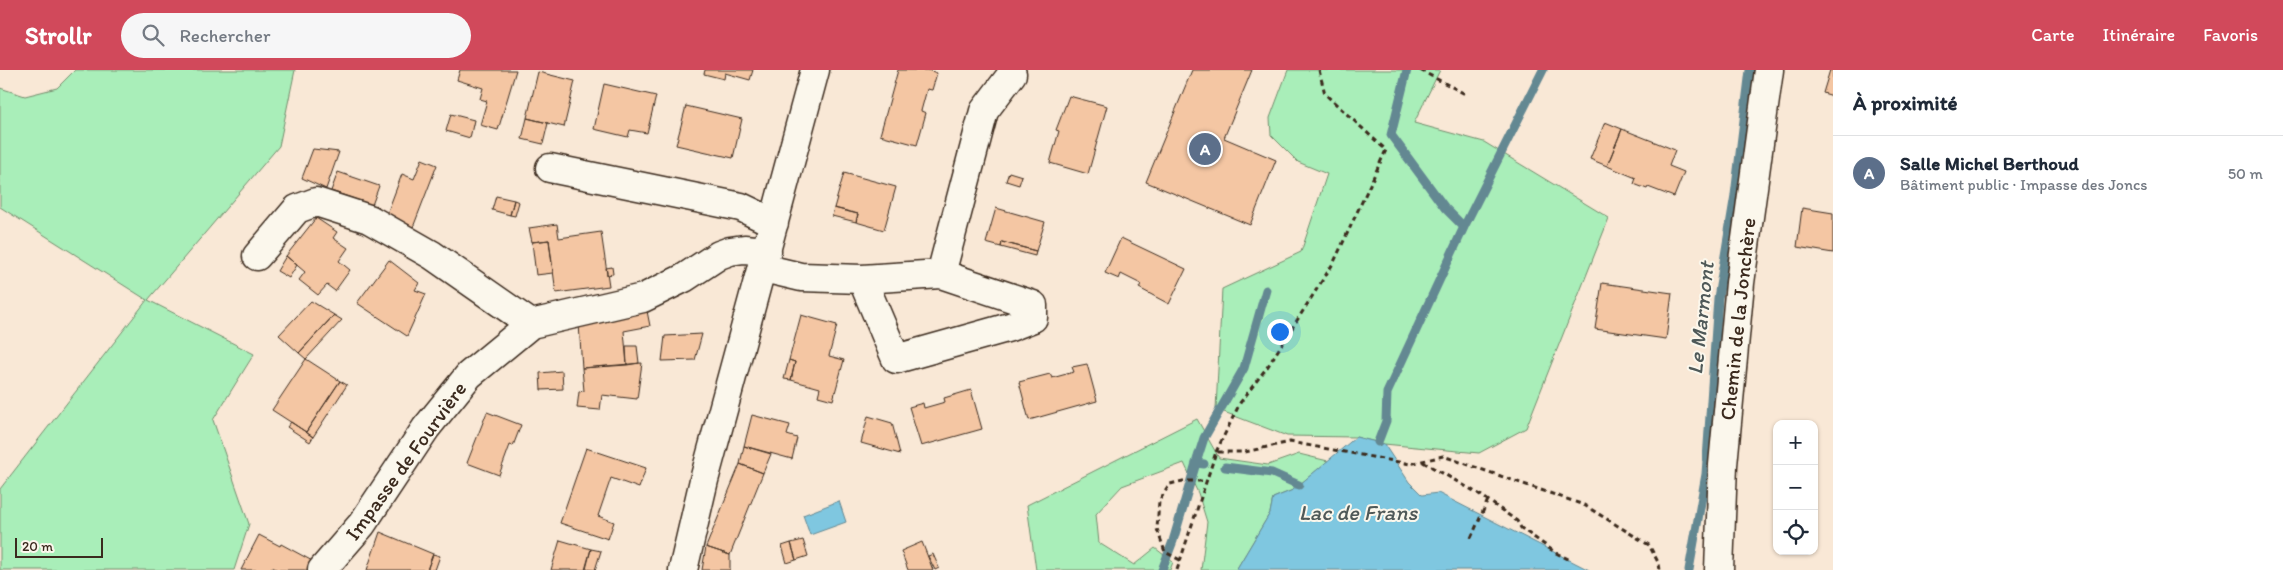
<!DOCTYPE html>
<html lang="fr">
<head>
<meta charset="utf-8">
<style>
  :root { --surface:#fff; --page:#f6f6f7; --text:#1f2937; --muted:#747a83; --line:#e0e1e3; --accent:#d1495b }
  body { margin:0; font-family:Itim,sans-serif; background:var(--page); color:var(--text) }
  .controls { position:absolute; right:15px; bottom:15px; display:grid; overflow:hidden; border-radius:10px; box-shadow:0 1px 4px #0004 }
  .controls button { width:45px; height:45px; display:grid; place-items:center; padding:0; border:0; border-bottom:1px solid var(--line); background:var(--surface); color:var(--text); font:25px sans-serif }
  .scale { position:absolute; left:15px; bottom:12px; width:88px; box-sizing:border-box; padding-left:5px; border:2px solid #3b2a1e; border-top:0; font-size:14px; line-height:18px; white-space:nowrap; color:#3b2a1e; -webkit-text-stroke:4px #fbf7ec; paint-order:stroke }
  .you { position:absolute; left:1279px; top:261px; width:18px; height:18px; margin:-12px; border:4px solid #fff; border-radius:50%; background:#1a73e8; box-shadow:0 0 0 8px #1a73e833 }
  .badge { display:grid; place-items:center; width:32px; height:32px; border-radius:50%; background:var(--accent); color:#fff; font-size:16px; font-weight:700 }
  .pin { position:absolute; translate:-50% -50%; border:2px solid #fff; box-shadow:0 1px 5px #0006 }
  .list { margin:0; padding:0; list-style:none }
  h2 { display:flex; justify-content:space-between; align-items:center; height:65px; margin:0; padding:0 20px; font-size:21px }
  h2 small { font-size:16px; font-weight:400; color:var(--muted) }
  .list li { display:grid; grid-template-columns:32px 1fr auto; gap:15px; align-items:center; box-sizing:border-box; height:75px; padding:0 20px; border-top:1px solid var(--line) }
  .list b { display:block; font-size:19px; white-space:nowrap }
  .list p { margin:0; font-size:16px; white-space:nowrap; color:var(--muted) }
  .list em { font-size:16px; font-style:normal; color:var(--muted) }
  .icon { flex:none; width:28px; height:28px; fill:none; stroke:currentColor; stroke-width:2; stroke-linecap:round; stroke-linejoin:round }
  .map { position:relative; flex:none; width:1833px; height:500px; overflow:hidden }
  header { display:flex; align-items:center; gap:30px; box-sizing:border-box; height:70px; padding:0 25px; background:var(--accent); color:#fff }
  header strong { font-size:24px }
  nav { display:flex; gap:28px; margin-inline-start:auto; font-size:18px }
  .search { width:350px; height:45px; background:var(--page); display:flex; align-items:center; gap:12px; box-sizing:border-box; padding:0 18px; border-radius:28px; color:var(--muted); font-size:19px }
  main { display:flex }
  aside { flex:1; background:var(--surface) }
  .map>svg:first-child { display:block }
  .green { fill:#a9eeb9; stroke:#728c6c }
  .water { fill:#7fc7e0; stroke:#648892 }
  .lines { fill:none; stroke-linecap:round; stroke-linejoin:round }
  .stream { stroke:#648892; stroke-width:9 }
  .building { fill:#f4c6a3; stroke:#3b2a1e }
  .minor-casing { stroke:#3b2a1e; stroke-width:31 }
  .path { stroke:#3b2a1e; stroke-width:3; stroke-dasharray:5 4; stroke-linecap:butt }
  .minor { stroke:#fbf7ec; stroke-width:28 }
  .labels { text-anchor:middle; stroke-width:4; stroke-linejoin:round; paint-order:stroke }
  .street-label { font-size:21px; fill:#3b2a1e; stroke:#fbf7ec }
  .water-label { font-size:22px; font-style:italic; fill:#4f5958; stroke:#fbf7ec }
</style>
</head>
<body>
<header>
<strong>Strollr</strong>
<div class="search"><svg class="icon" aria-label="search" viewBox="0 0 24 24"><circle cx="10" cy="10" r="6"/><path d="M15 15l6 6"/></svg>Rechercher</div>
<nav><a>Carte</a><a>Itinéraire</a><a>Favoris</a></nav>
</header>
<main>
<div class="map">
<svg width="1833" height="500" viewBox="0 0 1833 500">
  <rect width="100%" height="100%" fill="#f9e8d6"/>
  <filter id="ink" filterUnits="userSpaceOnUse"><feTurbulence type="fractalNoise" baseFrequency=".02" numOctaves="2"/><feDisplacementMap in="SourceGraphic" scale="10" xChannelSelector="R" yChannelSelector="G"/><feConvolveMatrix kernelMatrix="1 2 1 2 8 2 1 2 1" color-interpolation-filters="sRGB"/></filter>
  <g filter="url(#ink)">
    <path class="green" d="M75 0H295L279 76 148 230 254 284 213 350 249 454 234 500H0V419L147 230 0 137V18L25 26 57 18Z
      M1288 0H1440L1414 53 1484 72 1609 148 1526 358 1479 383 1384 374 1356 367 1287 366 1216 339 1222 219 1301 182 1327 104 1298 92 1271 65 1270 48Z
      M1197 349 1219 388 1268 395 1299 384 1328 391 1293 420 1273 428 1270 443 1236 500H1201L1207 452 1198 423 1184 393 1122 416 1096 444 1099 473 1134 495 1155 478 1173 492 1170 500H1036L1027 435Z"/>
    <path class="water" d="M1356 367 1384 374 1409 412 1422 425 1438 423 1589 500H1236L1270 443 1273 428 1293 420Z
      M839 431 846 452 810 465 803 445Z"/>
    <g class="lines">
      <path class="stream" d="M1407 0 1391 65 1445 138 1464 157
        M1378 372 1386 351 1387 323 1464 157 1543 0
        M1204 394 1196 393 1204 368 1244 298 1266 220
        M1225 397 1272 403 1299 415
        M1162 500 1173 471 1196 393
        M1689 500 1706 404 1718 228 1735 125 1750 0"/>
    </g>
    <path class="building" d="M460 0H516L498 60 480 55 487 31 480 29 483 18 457 10Z
      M705 0H753L750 10 725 3 724 9 704 4Z
      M898 0H928L937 3 932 20 927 19 921 41 926 43 917 75 880 65Z
      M1192 0H1252L1224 68 1276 90 1250 155 1146 112Z
      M1830 0H1833V26L1823 23Z
      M538 2 575 11 564 57 527 48Z
      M604 14 656 26 647 63 630 60 628 67 594 59Z
      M1069 26 1107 36 1088 104 1050 93 1059 61 1056 60Z
      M686 36 742 49 733 88 676 75Z
      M451 44 474 50 470 68 446 61Z
      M527 48 548 53 543 74 522 69Z
      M1605 52 1622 59 1607 96 1590 89Z
      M1622 59 1675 80 1669 96 1684 102 1674 127 1648 117 1647 119 1634 114 1636 108 1607 96Z
      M313 79 339 82 326 119 302 108Z
      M422 89 437 95 412 160 385 149 402 104 414 109Z
      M338 102 379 116 372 135 331 121Z
      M1009 102 1022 106 1019 115 1006 111Z
      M844 103 896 117 884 160 856 152 858 144 834 138Z
      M496 126 514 130 510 145 492 140Z
      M514 130 519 132 515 146 510 145Z
      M834 138 858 144 856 152 832 146Z
      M996 138 1045 152 1036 181 1002 172 1001 177 986 173Z
      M1802 138 1833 143V183L1797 177Z
      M316 148 337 162 333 168 348 178 339 191 350 200 335 221 327 215 318 225 299 210 305 202 286 186Z
      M557 154 559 168 601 162 609 216 556 223 549 170 532 172 529 158Z
      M1121 168 1186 199 1169 234 1139 218 1141 214 1121 204 1119 209 1105 203Z
      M549 170 553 203 536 205 532 172Z
      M1002 172 1036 181 1035 186 1001 177Z
      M286 186 297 195 289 208 277 201Z
      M389 190 419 213 415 220 426 224 407 266 357 233Z
      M612 197 613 204 607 205 606 198Z
      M1602 213 1672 223 1666 269 1595 259Z
      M311 231 334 245 299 283 279 265Z
      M646 236 650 256 624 261 627 295 582 298 579 254Z
      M334 245 342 250 306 289 299 283Z
      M801 245 837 255 829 286 844 290 833 330 818 326 820 318 791 310 795 292 789 290Z
      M702 264 695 290 662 291 665 266Z
      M626 276H637L639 293 627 295Z
      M306 289 340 311 306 362 272 340Z
      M789 290 795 292 791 310 784 309Z
      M642 293 637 329 602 325 600 340 577 338 579 322 584 321 582 298Z
      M1087 294 1097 331 1029 350 1019 312 1050 304 1052 308 1074 302 1072 297Z
      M562 301 563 319 541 320 540 303Z
      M340 311 347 315 313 367 306 362Z
      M971 320 982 359 921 376 909 337 923 333 924 338 945 332 944 328Z
      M487 342 521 355 513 376 510 375 499 405 467 393Z
      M752 345 790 355 787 365 797 368 792 389 744 376Z
      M868 346 892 353 900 384 861 373Z
      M291 352 313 367 310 372 287 357Z
      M744 376 771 384 763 403 740 394Z
      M586 378 646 398 639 418 611 408 598 446 614 452 608 469 560 453Z
      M740 394 763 403 730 485 706 477Z
      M380 462 433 484 427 500H367Z
      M259 465 280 476 281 474 316 493 310 500H278L272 497 271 500H241Z
      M560 470 591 479 585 500H551Z
      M803 470 808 486 796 490 791 473Z
      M922 472 933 500H908L901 481Z
      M791 473 796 490 787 493 782 476Z
      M706 477 730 485V500H702Z
      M591 479 601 481 595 500 586 499Z
      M433 484 440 486 435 500H427Z
      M933 484 939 498 935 500 928 486Z"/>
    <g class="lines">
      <g class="minor-casing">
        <path id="minor" d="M550 98 741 137 774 153
          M257 186 297 139 316 132 369 149 432 185 531 254
          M763 198 801 207 862 209 896 289 1010 257 1033 248V235L941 204 984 41 1012 4
          M862 209 941 204
          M322 500 362 454 426 358 469 305 531 254 643 228 684 208 719 185 730 181 744 179 767 181
          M683 500 704 410 815 0
          M1719 500 1723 395 1740 213 1769 0"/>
      </g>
      <path class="path" d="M1420 0 1467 25
        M1216 382 1240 333 1268 296 1334 192 1386 80 1325 24 1319 0
        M1423 392 1479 424 1517 451 1521 458 1556 483 1570 490
        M1471 468 1488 430
        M1180 490 1165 482 1157 459 1159 431 1170 414 1183 411H1206
        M1177 500 1216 382H1245L1290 372 1410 394 1443 386 1584 435 1649 475 1659 494 1660 500"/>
      <use href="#minor" class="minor"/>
    </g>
  </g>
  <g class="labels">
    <g class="street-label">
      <text transform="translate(1738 249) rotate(-84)" y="7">Chemin de la Jonchère</text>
      <text transform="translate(406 391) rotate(-54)" y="7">Impasse de Fourvière</text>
    </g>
    <g class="water-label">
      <text transform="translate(1700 248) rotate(-84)" y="8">Le Marmont</text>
      <text x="1358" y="450">Lac de Frans</text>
    </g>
  </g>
</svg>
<div class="controls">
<button>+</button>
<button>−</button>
<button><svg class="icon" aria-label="locate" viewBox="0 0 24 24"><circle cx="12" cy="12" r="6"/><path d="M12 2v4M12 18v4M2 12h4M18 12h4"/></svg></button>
</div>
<div class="scale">20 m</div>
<div class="you"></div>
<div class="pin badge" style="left:1205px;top:79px;background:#5c6f8a">A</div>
</div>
<aside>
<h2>À proximité<small></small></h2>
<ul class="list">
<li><span class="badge" style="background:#5c6f8a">A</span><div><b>Salle Michel Berthoud</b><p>Bâtiment public · Impasse des Joncs</p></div><em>50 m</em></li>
</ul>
</aside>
</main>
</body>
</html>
